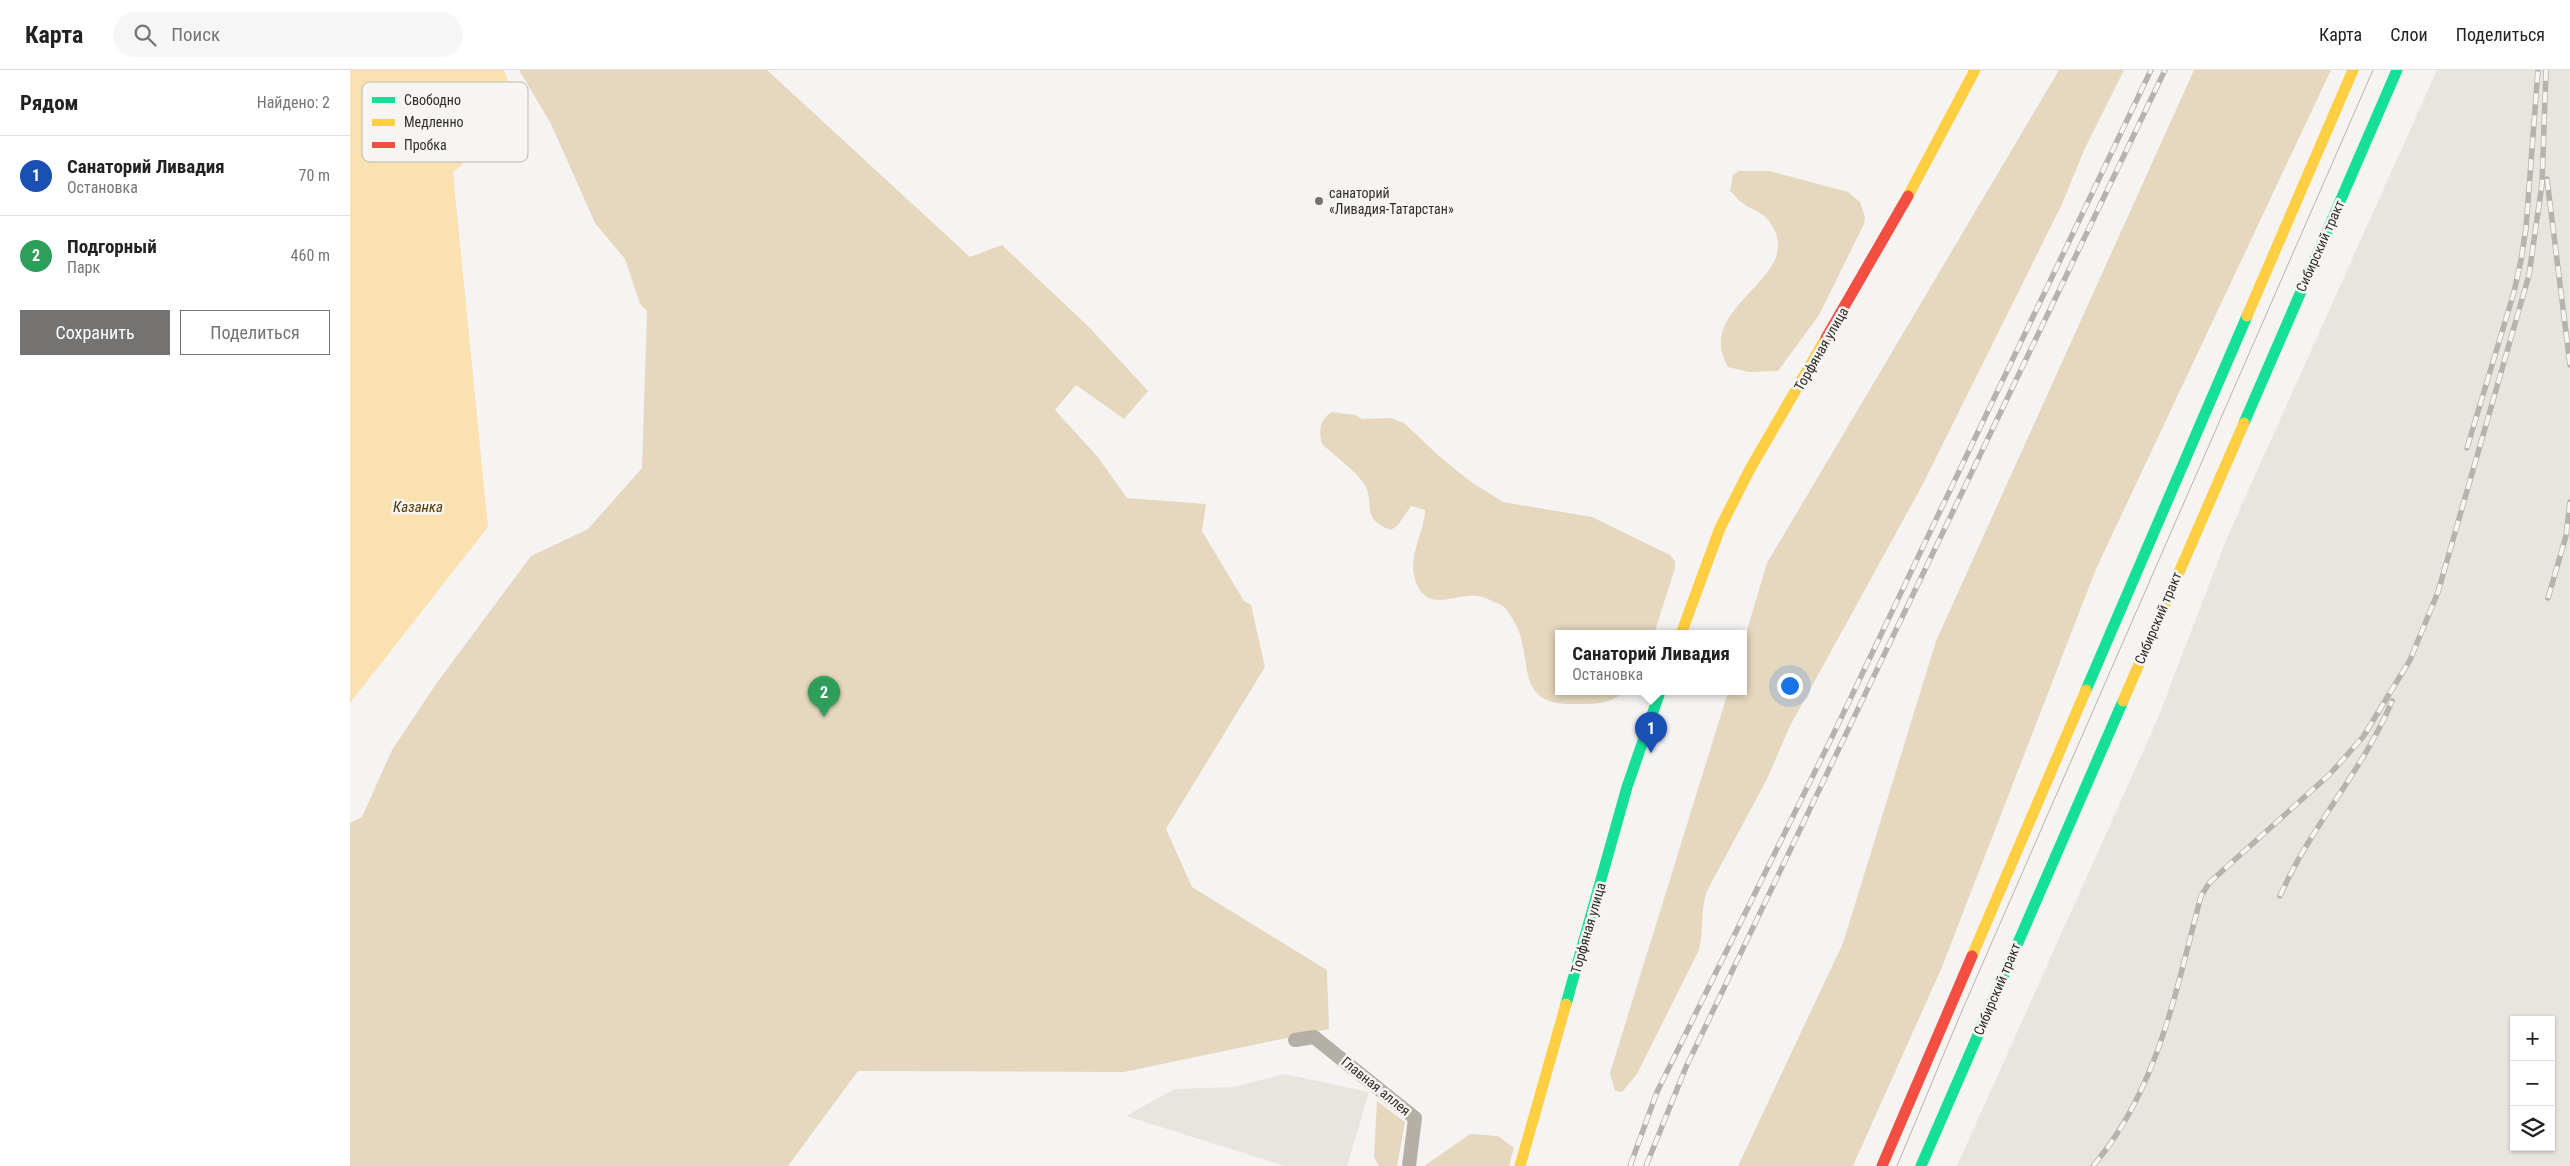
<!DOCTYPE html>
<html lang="ru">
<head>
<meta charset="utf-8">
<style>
  :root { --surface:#fff; --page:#f6f6f6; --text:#222; --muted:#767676; --line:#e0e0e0; --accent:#747371 }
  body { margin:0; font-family:"Roboto Condensed",sans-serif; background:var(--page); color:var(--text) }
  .controls { position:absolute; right:15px; bottom:15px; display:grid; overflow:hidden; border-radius:0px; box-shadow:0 1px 4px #0004 }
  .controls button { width:45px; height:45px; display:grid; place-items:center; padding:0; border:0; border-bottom:1px solid var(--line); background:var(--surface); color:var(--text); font:25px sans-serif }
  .you { position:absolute; left:1439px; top:615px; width:18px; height:18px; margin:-12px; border:4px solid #fff; border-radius:50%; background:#1a73e8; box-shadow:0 0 0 8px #1a73e833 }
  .badge { display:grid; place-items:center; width:32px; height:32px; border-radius:50%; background:var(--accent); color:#fff; font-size:16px; font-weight:700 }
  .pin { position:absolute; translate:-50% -41px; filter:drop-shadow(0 1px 2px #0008) }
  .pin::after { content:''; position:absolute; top:26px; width:18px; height:15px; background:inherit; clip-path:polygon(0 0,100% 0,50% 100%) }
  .popup { position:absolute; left:1205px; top:560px; width:192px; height:65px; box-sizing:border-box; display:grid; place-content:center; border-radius:0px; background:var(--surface); filter:drop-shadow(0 1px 4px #0005); font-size:16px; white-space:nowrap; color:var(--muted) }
  .popup b { font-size:19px; color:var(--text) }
  .popup::after { content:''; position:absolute; left:50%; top:100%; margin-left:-10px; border:10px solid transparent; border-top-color:var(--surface) }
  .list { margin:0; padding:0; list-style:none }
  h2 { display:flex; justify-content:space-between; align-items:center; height:65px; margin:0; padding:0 20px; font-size:21px }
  h2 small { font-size:16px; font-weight:400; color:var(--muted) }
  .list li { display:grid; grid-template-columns:32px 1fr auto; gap:15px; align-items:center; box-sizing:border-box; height:80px; padding:0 20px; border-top:1px solid var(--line) }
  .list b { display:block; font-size:19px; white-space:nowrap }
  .list p { margin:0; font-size:16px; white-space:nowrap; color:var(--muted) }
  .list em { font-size:16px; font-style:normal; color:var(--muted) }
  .actions { display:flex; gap:10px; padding:15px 20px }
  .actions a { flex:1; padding:11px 0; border:1px solid var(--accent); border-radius:0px; text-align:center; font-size:18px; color:var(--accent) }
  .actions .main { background:var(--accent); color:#fff }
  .icon { flex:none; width:28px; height:28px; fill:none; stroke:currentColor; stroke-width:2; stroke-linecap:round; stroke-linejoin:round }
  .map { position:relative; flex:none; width:2220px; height:1096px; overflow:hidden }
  header { display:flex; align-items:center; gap:30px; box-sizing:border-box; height:70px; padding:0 25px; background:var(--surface); border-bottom:1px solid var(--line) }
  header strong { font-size:24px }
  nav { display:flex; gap:28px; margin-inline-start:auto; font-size:18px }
  .search { width:350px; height:45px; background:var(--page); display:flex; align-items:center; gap:12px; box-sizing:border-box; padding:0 18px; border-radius:28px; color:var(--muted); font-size:19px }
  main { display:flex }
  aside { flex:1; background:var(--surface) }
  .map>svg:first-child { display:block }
  .built { fill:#e8e5df; fill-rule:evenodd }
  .green { fill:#e6d8bf }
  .water { fill:#fae1af }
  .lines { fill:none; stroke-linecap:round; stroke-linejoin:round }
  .street { stroke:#b4afa7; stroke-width:14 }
  .fast { stroke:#16e098; stroke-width:11 }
  .slow { stroke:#ffcf43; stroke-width:11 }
  .jam { stroke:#f24e42; stroke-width:11 }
  .tram { stroke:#b6b3af; stroke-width:1 }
  .rail-casing { stroke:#b6b3af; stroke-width:5.5 }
  .rail { stroke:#f7f5f1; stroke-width:4; stroke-dasharray:11; stroke-linecap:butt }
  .poi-dot { fill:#747371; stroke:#f7f5f1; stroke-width:2 }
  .labels { text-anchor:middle; stroke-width:5; stroke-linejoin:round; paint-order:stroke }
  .poi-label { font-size:14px; fill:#2e2d2c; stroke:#f7f5f1; text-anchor:start }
  .street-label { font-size:14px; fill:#2e2d2c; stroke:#f7f5f1 }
  .water-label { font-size:15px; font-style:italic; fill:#503a00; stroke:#f7f5f1 }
  .key { fill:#f7f5f1; stroke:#bbb9b6; stroke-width:1 }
  .key-label { font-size:14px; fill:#2e2d2c }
</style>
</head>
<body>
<header>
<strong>Карта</strong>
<div class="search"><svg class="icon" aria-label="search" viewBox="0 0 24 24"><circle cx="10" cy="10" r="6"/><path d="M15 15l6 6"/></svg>Поиск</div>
<nav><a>Карта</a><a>Слои</a><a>Поделиться</a></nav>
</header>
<main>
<aside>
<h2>Рядом<small>Найдено: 2</small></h2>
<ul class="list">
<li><span class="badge" style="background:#1a4fb4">1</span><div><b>Санаторий Ливадия</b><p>Остановка</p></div><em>70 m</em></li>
<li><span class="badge" style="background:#2e9e5b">2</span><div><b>Подгорный</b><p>Парк</p></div><em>460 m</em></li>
</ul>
<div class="actions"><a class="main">Сохранить</a><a>Поделиться</a></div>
</aside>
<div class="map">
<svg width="2220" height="1096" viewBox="0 0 2220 1096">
  <rect width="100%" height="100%" fill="#f6f4f2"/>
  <path class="built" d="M2087 0H2220V1096H1607L1808 648 1876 470ZM2164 950H2201V1077H2164Z
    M935 1004 1019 1022 997 1096H935L776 1046 824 1019 884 1017Z"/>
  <path class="green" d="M169 0H417L620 187 652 175 739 257 798 321 774 349 726 315 705 340 747 386 777 428 856 434 852 461 894 531 901 535 915 597 816 759 842 817 977 900 979 959 774 1002 508 1001 438 1096H0V753L12 747 42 680 86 614 181 486 238 459 292 398 297 241 290 234 275 189 245 153 201 54Z
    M1709 0H1774L1735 78 1712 134 1573 414 1440 656 1417 709 1357 821C1350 841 1354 861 1349 880L1287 1004 1272 1022 1265 1021 1260 1003 1378 622H1394V570L1417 493Z
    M1844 0H1981L1746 499 1592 897 1503 1096H1388L1493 873 1586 571Z
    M1389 101H1420L1498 122 1510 132 1515 147 1514 154 1469 245 1428 301 1399 302 1378 297C1341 234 1461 208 1419 151 1413 142 1399 139 1391 132 1387 129 1384 124 1380 121L1383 105Z
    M982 342 1005 345 1012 349 1041 348 1054 353 1089 386 1121 412 1153 432 1242 447 1320 485 1325 491V498L1304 564H1208V622H1273L1272 624C1255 635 1245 634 1225 634 1159 636 1187 585 1162 548 1159 544 1157 539 1153 536 1146 533 1135 527 1128 526 1109 522 1081 542 1068 517 1054 489 1074 467 1075 440L1061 436 1048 455 1041 460C1007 448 1028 431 1012 411 1002 398 985 386 972 374 968 361 970 349 982 342Z
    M1027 1031 1055 1052 1047 1096H1029L1024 1087Z
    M1120 1064 1148 1066 1164 1078 1159 1096H1074Z"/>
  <path class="water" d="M0 0H154L168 39 103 103 138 457 0 633Z"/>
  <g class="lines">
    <path class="street" d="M945 970 964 967 1065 1048 1059 1096"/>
    <path class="fast" d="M1894 353 2047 0
      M1736 620 1897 246
      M1216 934 1277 717 1310 622
      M1571 1096 1773 631"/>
    <path class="slow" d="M1558 126 1625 0
      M1897 246 2003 0
      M1331 564 1370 458 1400 399 1476 268
      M1773 631 1894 353
      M1622 886 1736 620
      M1170 1096 1216 934"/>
    <path class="jam" d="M1476 268 1558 126
      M1532 1096 1622 886"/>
    <path class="tram" d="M1547 1096 1611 943 2023 0"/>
    <g class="rail-casing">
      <path id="rail" d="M2197 109 2220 295
        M2117 378 2164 222 2171 190 2176 158 2188 0
        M2198 528 2216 466 2220 432
        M1930 826C1960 757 2013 701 2042 631
        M1280 1096 1307 1022 1482 667 1801 0
        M1296 1096 1336 997 1815 0
        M1743 1096C1808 1020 1826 920 1851 826L1860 812 1979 705 2013 667 2060 590 2088 522 2179 205 2192 114 2196 0"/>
    </g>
    <use href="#rail" class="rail"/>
  </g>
  <circle class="poi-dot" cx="969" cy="131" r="5"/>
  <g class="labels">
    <g class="poi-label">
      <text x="979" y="128">санаторий<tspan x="979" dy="16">«Ливадия-Татарстан»</tspan></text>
    </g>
    <g class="street-label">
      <text transform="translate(1970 176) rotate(-66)" y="5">Сибирский тракт</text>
      <text transform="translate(1471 279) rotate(-60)" y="5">Торфяная улица</text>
      <text transform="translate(1808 548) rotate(-67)" y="5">Сибирский тракт</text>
      <text transform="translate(1238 858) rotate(-74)" y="5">Торфяная улица</text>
      <text transform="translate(1647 919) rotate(-67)" y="5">Сибирский тракт</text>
      <text transform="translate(1026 1016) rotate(39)" y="5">Главная аллея</text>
    </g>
    <g class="water-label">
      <text x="68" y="442">Казанка</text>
    </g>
  </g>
  <rect x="12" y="12" width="166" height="80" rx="8" class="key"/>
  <rect x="22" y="27" width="23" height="6" fill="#16e098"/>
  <rect x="22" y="49" width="23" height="7" fill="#ffcf43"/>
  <rect x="22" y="72" width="23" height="6" fill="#f24e42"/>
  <g class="key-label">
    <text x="54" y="35">Свободно</text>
    <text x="54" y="57">Медленно</text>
    <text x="54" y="80">Пробка</text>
  </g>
</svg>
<div class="controls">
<button>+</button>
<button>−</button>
<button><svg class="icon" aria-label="layers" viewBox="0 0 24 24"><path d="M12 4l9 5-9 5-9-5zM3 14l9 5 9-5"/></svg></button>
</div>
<div class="you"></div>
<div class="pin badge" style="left:1301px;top:683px;background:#1a4fb4">1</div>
<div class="popup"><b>Санаторий Ливадия</b>Остановка</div>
<div class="pin badge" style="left:474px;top:647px;background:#2e9e5b">2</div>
</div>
</main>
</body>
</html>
